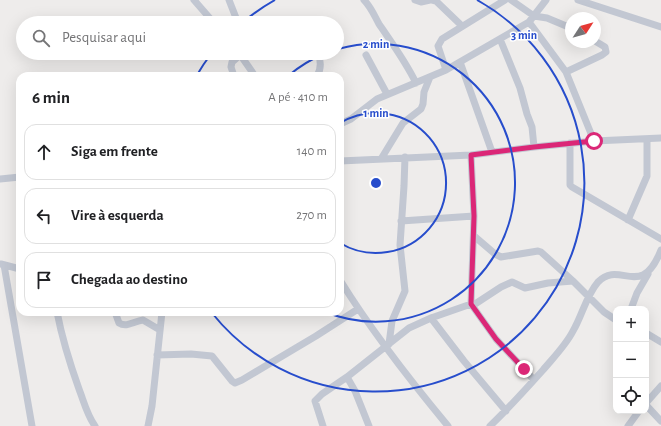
<!DOCTYPE html>
<html lang="pt">
<head>
<meta charset="utf-8">
<style>
  :root { --surface:#fff; --page:#f6f6f6; --text:#202124; --muted:#757577; --line:#e0e0e0 }
  body { margin:0; font-family:"Alegreya Sans",sans-serif; background:var(--page); color:var(--text) }
  .controls { position:absolute; right:12px; bottom:12px; display:grid; overflow:hidden; border-radius:8px; box-shadow:0 4px 16px #0002 }
  .controls button { width:36px; height:36px; display:grid; place-items:center; padding:0; border:0; border-bottom:1px solid var(--line); background:var(--surface); color:var(--text); font:20px sans-serif }
  .compass { position:absolute; left:565px; top:12px; width:36px; height:36px; border-radius:50%; background:var(--surface); box-shadow:0 4px 16px #0002; rotate:54deg }
  .stop { position:absolute; width:12px; height:12px; margin:-9px; border:3px solid #db2777; border-radius:50%; background:#fff }
  .stop.end { background:#db2777; border-color:#fff; box-shadow:0 1px 4px #0008 }
  .list { margin:0; padding:0; list-style:none }
  h2 { display:flex; justify-content:space-between; align-items:center; height:52px; margin:0; padding:0 16px; font-size:17px }
  h2 small { font-size:13px; font-weight:400; color:var(--muted) }
  .list li { display:grid; grid-template-columns:26px 1fr auto; gap:12px; align-items:center; box-sizing:border-box; height:56px; margin:0 8px 8px; padding:0 8px; border:1px solid var(--line); border-radius:12px }
  .list b { display:block; font-size:15px; white-space:nowrap }
  .list em { font-size:13px; font-style:normal; color:var(--muted) }
  .icon { flex:none; width:22px; height:22px; fill:none; stroke:currentColor; stroke-width:2; stroke-linecap:round; stroke-linejoin:round }
  .map { position:relative; flex:none; width:661px; height:426px; overflow:hidden }
  .search { position:absolute; background:var(--surface); box-shadow:0 4px 16px #0002; left:16px; top:16px; width:328px; height:44px; display:flex; align-items:center; gap:10px; box-sizing:border-box; padding:0 14px; border-radius:22px; color:var(--muted); font-size:15px }
  .panel { position:absolute; background:var(--surface); box-shadow:0 4px 16px #0002; left:16px; top:72px; width:328px; height:244px; border-radius:12px }
  .map>svg:first-child { display:block }
  .lines { fill:none; stroke-linecap:round; stroke-linejoin:round }
  .minor { stroke:#c2c7d2; stroke-width:7 }
  .route { stroke:#db2777; stroke-width:5 }
  .ring { fill:none; stroke:#274dcc; stroke-width:2 }
  .centre { fill:#274dcc; stroke:#fff; stroke-width:2 }
  .ring-label { font-size:12px; text-anchor:middle; font-weight:bold; fill:#274dcc; stroke:#fff; stroke-width:3; stroke-linejoin:round; paint-order:stroke }
</style>
</head>
<body>
<div class="map">
<svg width="661" height="426" viewBox="0 0 661 426">
  <rect width="100%" height="100%" fill="#eeeceb"/>
  <g class="lines">
    <path class="minor" d="M194 0 214 23
      M229 0 238 23
      M364 0C371 7 374 15 379 24 392 43 406 62 416 83
      M415 0 421 2 430 0
      M432 0 436 1 462 26
      M511 0 534 16 547 18 571 28
      M546 0 529 22 566 72 594 141
      M578 0 661 27
      M293 23 297 22 301 23
      M500 39 520 88 527 114 532 127 534 147
      M239 53 255 76
      M366 55 387 94
      M460 62 492 152
      M446 70 438 46 442 39 505 0
      M566 72 602 55 606 52 605 47 595 41
      M234 76 231 67 232 62 240 55
      M317 76C322 68 321 61 318 53
      M340 124 351 119 377 99 446 70 529 22
      M570 143V185L572 187 661 239
      M381 159 403 123 421 109 423 104 424 92 430 77
      M340 161 471 155 534 147 594 141 661 138
      M0 179 20 177
      M628 220 647 176V139
      M401 221 474 216
      M474 236 495 254 501 257 538 251 541 252 573 281
      M1 264 20 269
      M4 265 32 426
      M340 280C372 332 409 379 448 426
      M471 304 496 339 534 380
      M472 306 501 287 512 282 525 288 548 283 573 281 604 312 616 320
      M631 309 637 293 648 274
      M57 312C62 338 70 364 79 389 84 402 87 415 95 426
      M115 312 119 323C127 328 134 321 143 320L160 330
      M431 318 464 361 506 411
      M646 333 661 342
      M389 344 392 321 405 291 400 245 404 186 405 157
      M157 355 191 354 212 356 232 381 235 383 242 380 316 336 358 309
      M347 377 355 391 369 426
      M646 403 661 386
      M646 405 661 421
      M148 426 152 406 162 312
      M323 426 315 401 322 394 347 377 409 328 431 318 471 304 474 216 471 155
      M490 426C509 408 526 389 543 370 553 358 566 345 573 331 582 316 586 296 598 282 620 259 641 301 661 250
      M628 426 639 411"/>
  </g>
  <g class="lines">
    <path class="route" d="M524 369 496 339 471 304 474 216 471 155 534 147 594 141"/>
  </g>
  <g class="ring">
    <path d="M340 123A70 70 0 1 1 340 243"/>
    <path d="M288 76A139 139 0 0 1 326 53M338 49A139 139 0 1 1 325 312"/>
    <path d="M197 75A209 209 0 0 1 211 54M242 23A209 209 0 0 1 275 0M477 0A209 209 0 1 1 212 313"/>
  </g>
  <circle cx="376" cy="183" r="6" class="centre"/>
  <g class="ring-label">
    <text x="524" y="39">3 min</text>
    <text x="376" y="48">2 min</text>
    <text x="376" y="117">1 min</text>
  </g>
</svg>
<div class="controls">
<button>+</button>
<button>−</button>
<button><svg class="icon" aria-label="locate" viewBox="0 0 24 24"><circle cx="12" cy="12" r="6"/><path d="M12 2v4M12 18v4M2 12h4M18 12h4"/></svg></button>
</div>
<svg class="compass" viewBox="-18 -18 36 36"><path d="M0-13l5 13h-10z" fill="#e53935"/><path d="M0 13l5-13h-10z" fill="#757577"/></svg>
<div class="stop" style="left:594px;top:141px"></div>
<div class="stop end" style="left:524px;top:369px"></div>
<div class="search"><svg class="icon" aria-label="search" viewBox="0 0 24 24"><circle cx="10" cy="10" r="6"/><path d="M15 15l6 6"/></svg>Pesquisar aqui</div>
<section class="panel">
<h2>6 min<small>A pé · 410 m</small></h2>
<ul class="list">
<li><svg class="icon" aria-label="ahead" viewBox="0 0 24 24"><path d="M12 20V5M6 11l6-6 6 6"/></svg><div><b>Siga em frente</b></div><em>140 m</em></li>
<li><svg class="icon" aria-label="left" viewBox="0 0 24 24"><path d="M17 20v-9H6M10 6l-5 5 5 5"/></svg><div><b>Vire à esquerda</b></div><em>270 m</em></li>
<li><svg class="icon" aria-label="arrive" viewBox="0 0 24 24"><path d="M6 21V4h12l-3 4 3 4H6"/></svg><div><b>Chegada ao destino</b></div></li>
</ul>
</section>
</div>
</body>
</html>
